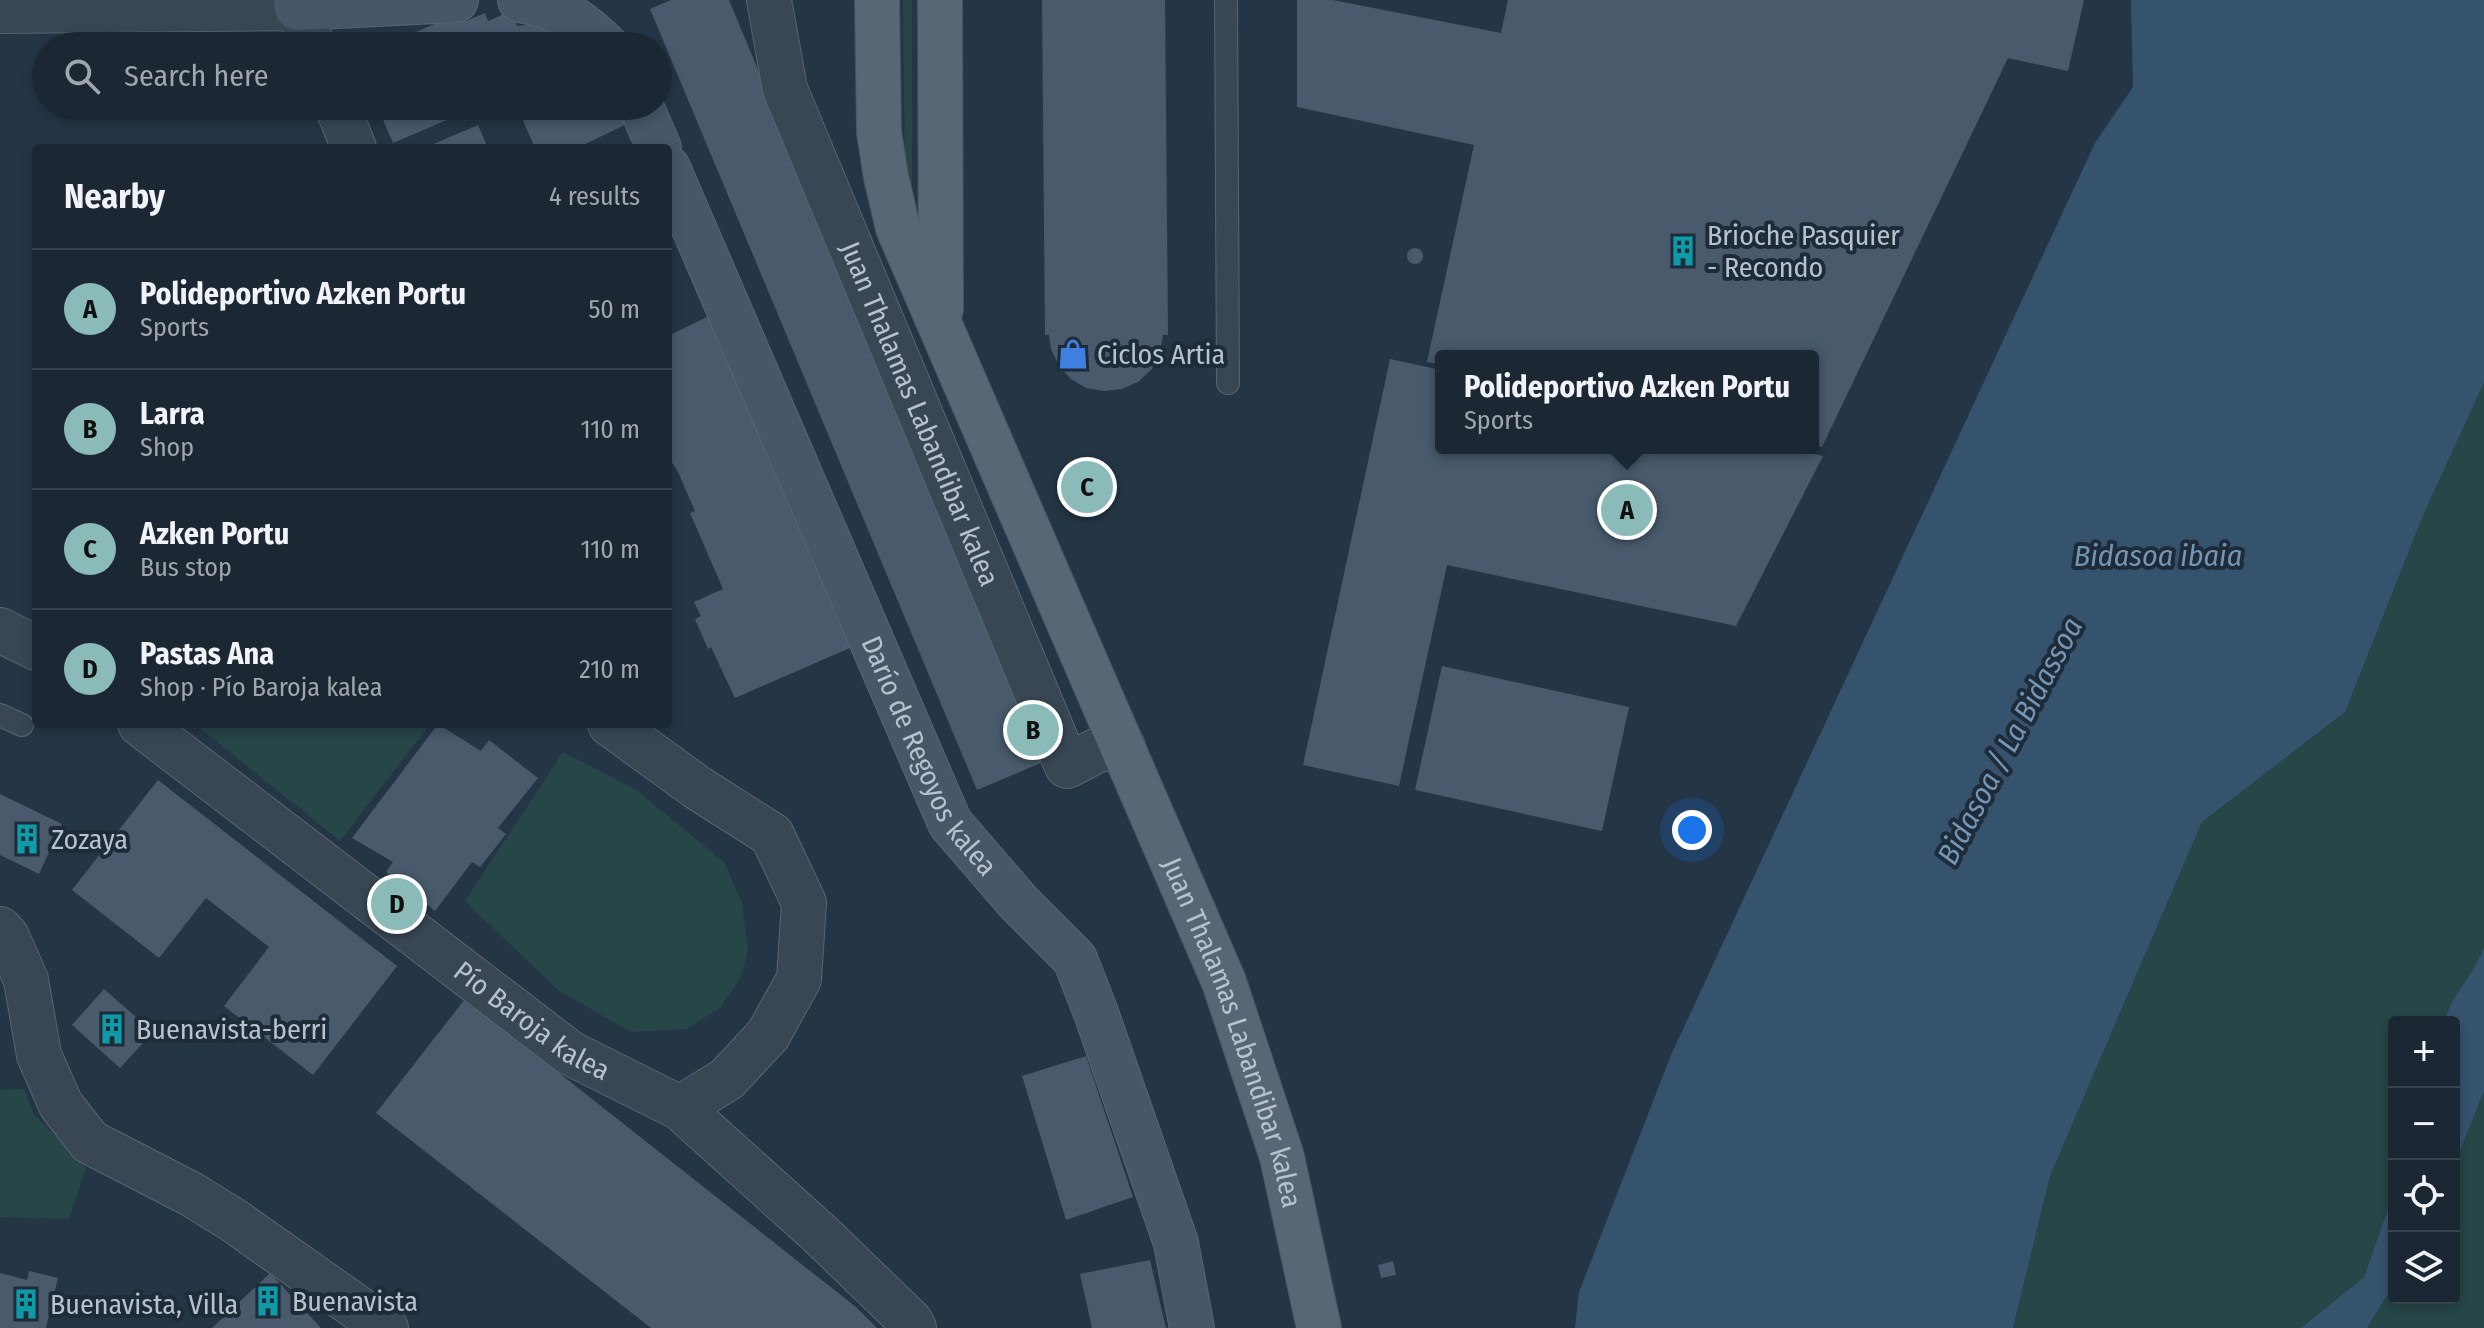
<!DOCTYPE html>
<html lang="en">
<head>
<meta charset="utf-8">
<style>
  :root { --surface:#1b2834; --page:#24303c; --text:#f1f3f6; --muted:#a0a6ac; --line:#39444f; --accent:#8bbbb9 }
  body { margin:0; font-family:"Fira Sans Condensed",sans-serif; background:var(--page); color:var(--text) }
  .controls { position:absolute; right:24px; bottom:24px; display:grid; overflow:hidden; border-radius:8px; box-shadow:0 4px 12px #0003 }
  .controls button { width:72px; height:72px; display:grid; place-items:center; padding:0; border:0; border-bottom:2px solid var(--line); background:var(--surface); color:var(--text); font:40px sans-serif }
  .you { position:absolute; left:1692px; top:830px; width:28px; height:28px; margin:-20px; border:6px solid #fff; border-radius:50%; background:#1a73e8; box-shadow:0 0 0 12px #1a73e833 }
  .badge { display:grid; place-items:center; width:52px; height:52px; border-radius:50%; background:var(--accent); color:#111; font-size:26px; font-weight:700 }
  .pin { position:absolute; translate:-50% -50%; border:4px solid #fff; box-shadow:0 2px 8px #0006 }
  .popup { position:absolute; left:1435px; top:350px; width:384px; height:104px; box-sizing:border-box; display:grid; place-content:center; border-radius:8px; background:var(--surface); filter:drop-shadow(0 2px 6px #0005); font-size:26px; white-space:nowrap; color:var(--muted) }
  .popup b { font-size:30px; color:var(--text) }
  .popup::after { content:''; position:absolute; left:50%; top:100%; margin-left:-16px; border:16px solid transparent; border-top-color:var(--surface) }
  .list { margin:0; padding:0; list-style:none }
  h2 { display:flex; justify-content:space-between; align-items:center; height:104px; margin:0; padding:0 32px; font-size:34px }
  h2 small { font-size:26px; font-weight:400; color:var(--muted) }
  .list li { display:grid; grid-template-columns:52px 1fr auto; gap:24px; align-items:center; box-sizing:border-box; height:120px; padding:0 32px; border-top:2px solid var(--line) }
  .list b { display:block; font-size:30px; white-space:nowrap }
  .list p { margin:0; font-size:26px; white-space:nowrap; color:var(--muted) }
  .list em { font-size:26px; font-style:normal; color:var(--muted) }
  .icon { flex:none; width:44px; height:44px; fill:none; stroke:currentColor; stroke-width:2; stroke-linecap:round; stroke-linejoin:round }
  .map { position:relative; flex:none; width:2484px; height:1328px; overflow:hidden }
  .search { position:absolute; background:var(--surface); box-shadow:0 4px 12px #0003; left:32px; top:32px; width:640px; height:88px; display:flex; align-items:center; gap:20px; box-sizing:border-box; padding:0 28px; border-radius:44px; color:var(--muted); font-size:30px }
  .panel { position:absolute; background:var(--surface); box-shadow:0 4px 12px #0003; left:32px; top:144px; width:640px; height:584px; border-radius:8px }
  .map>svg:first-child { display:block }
  .green { fill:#264647 }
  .water { fill:#36536e }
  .building { fill:#485a6c }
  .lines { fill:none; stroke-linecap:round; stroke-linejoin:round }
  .lane-casing { stroke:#586572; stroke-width:24 }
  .street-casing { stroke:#586572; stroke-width:46 }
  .secondary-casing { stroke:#586572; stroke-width:46 }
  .primary-casing { stroke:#465361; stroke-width:46 }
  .lane { stroke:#394755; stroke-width:22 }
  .street { stroke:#394755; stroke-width:44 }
  .secondary { stroke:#475768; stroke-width:44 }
  .primary { stroke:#576775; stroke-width:44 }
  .labels { text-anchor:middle; stroke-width:8; stroke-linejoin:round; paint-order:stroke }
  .poi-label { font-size:28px; fill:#b7c2ce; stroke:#1e2c3a; text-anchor:start }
  .street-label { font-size:28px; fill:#b7c2ce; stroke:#1e2c3a }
  .water-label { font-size:30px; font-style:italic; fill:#7396b4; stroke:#1e2c3a }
</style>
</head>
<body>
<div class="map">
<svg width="2484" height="1328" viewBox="0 0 2484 1328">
  <rect width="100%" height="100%" fill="#243646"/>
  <path class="green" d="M903 0H912V201L905 176Z
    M2484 281V947C2474 975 2453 992 2444 1022H2394V1192L2364 1277 2301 1328H2013L2050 1176 2202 822 2345 712 2424 513Z
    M195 724H430L340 841Z
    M563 752 635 789 724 862 742 903 748 950 741 977 719 1009 686 1029 631 1032 558 990 465 901Z
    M24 1089 33 1113 86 1168 69 1219 0 1217V1090Z
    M2484 1091V1328H2367L2394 1284V1298H2454V1166Z"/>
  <path class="water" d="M2131 0H2484V382L2424 513 2345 712 2202 822 2050 1176 2013 1328H1575L1579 1292 1671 1055 2095 143 2133 87Z
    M2484 947V1091L2454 1166V1022H2444C2453 992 2474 975 2484 947Z
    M2394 1192V1284L2367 1328H2301L2364 1277Z"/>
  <path class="building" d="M671 0H729L1046 761 977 790 650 9Z
    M1042 0H1165L1168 335H1163L1160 354 1151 370 1138 382 1122 389 1104 391 1086 388 1071 379 1059 366 1051 349 1049 335H1045Z
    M1297 0H1333L1501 33 1508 0H2084L2068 71 2008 58 1822 447 1813 445V356H1441V365L1427 362 1474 145 1297 107Z
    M511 11 517 26 554 22 582 46H383L463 12 466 21 485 13 488 21Z
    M377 106H500L464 121 461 114 393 143Z
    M514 106H624L631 122 577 148H535L521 116Z
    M478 125 488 148H424Z
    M1407 256a8 8 0 1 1 16 0a8 8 0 1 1-16 0Z
    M709 316 852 647 735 698 711 647 708 649 695 619 701 616 694 602 723 589 690 513 695 511 678 472 668 456V336Z
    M1390 359 1441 370V448H1789L1823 456 1736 626 1447 565 1399 786 1303 765Z
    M1442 666 1629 707 1602 831 1415 790Z
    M438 724 481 751 489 740 538 778 498 828 506 834 480 867 472 862 435 911 386 872 393 862 352 838Z
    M158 780 397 966 313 1075 224 1006 269 947 206 898 159 958 72 890Z
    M0 794 62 824 39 874 0 855Z
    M104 989 153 1032 120 1068 72 1025Z
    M465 999 856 1307 877 1328H651L376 1113Z
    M1086 1056 1133 1197 1066 1220 1022 1076Z
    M1150 1260 1166 1328H1092L1080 1274Z
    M1393 1261 1396 1275 1381 1278 1378 1265Z
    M29 1271 58 1278 46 1328H0V1273L27 1280Z
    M270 1273 321 1328H212Z"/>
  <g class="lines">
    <g class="lane-casing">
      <path id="lane" d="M1226 0 1228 383
        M0 715 22 725"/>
    </g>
    <g class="street-casing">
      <g id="street">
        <path id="s1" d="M769 0 785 89 1067 766 1098 750 1123 747"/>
        <path d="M0 11 297 8 313 46"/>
        <path d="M337 106 354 148"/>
        <path d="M0 630 36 648"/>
        <path id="s2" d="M140 724 570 1053 680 1108 820 1234 911 1322 914 1328"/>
        <path d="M610 724 698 788 772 835 804 903 799 979 768 1035 727 1079 680 1108"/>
        <path d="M0 929 7 937 26 980 39 1055 61 1105 90 1142 191 1194 233 1220 386 1328"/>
      </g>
    </g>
    <g class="secondary-casing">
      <g id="secondary">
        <path d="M296 0 297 8 456 0"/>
        <path d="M520 0C557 6 579 19 606 46"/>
        <path d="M641 106 659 148"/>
        <path id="s3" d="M668 168 950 823 1019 903 1075 959 1096 1013 1176 1243 1192 1328"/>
      </g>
    </g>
    <g class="primary-casing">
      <g id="primary">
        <path id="s4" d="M877 0 879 132 886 177 898 228 1224 982 1282 1157 1319 1328"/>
        <path d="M940 0 941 309"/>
      </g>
    </g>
    <use href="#lane" class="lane"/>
    <use href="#street" class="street"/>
    <use href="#secondary" class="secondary"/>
    <use href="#primary" class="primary"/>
  </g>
  <defs>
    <g id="building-bare" transform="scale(2.4)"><path d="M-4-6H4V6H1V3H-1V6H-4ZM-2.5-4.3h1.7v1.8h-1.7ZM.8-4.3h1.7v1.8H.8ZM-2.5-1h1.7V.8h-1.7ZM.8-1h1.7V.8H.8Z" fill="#0f9aa8" stroke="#1e2c3a" stroke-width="2.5" paint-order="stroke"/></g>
    <g id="shop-bare" transform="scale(2.4)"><path d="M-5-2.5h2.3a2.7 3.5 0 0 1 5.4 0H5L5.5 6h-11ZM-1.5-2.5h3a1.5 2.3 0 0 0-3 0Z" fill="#3f7fe0" stroke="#1e2c3a" stroke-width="2.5" paint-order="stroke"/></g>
  </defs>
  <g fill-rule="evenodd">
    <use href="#building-bare" x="1683" y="251"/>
    <use href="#shop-bare" x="1073" y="354"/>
    <use href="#building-bare" x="27" y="839"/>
    <use href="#building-bare" x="112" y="1029"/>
    <use href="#building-bare" x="268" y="1301"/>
    <use href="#building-bare" x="26" y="1304"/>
  </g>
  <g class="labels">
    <g class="poi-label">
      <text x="1707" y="245">Brioche Pasquier<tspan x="1707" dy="32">- Recondo</tspan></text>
      <text x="1097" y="364">Ciclos Artia</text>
      <text x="51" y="849">Zozaya</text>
      <text x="136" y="1039">Buenavista-berri</text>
      <text x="292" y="1311">Buenavista</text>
      <text x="50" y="1314">Buenavista, Villa</text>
    </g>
    <g class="street-label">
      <text dy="10" stroke="none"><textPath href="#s1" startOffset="442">Juan Thalamas Labandibar kalea</textPath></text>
      <text dy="10" stroke="none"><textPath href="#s3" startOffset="644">Darío de Regoyos kalea</textPath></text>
      <text dy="10" stroke="none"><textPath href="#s2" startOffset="492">Pío Baroja kalea</textPath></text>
      <text dy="10" stroke="none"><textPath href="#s4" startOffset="1102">Juan Thalamas Labandibar kalea</textPath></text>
    </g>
    <g class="water-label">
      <text x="2158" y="566">Bidasoa ibaia</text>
      <text transform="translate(2010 741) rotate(-62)" y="10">Bidasoa / La Bidassoa</text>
    </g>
  </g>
</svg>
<div class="controls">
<button>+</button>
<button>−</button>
<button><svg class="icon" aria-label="locate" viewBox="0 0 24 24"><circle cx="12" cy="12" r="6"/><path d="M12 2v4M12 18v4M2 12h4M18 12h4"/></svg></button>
<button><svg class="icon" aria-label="layers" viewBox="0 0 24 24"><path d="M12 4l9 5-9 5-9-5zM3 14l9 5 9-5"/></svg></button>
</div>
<div class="you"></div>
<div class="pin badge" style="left:1627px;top:510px">A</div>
<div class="popup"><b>Polideportivo Azken Portu</b>Sports</div>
<div class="pin badge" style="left:1033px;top:730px">B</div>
<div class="pin badge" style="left:1087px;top:487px">C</div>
<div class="pin badge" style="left:397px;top:904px">D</div>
<div class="search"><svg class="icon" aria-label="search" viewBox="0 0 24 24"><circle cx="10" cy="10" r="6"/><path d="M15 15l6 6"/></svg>Search here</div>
<section class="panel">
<h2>Nearby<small>4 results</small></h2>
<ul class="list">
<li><span class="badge">A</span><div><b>Polideportivo Azken Portu</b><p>Sports</p></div><em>50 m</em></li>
<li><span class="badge">B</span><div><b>Larra</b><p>Shop</p></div><em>110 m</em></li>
<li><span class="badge">C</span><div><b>Azken Portu</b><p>Bus stop</p></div><em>110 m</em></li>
<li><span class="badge">D</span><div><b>Pastas Ana</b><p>Shop · Pío Baroja kalea</p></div><em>210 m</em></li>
</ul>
</section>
</div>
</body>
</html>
